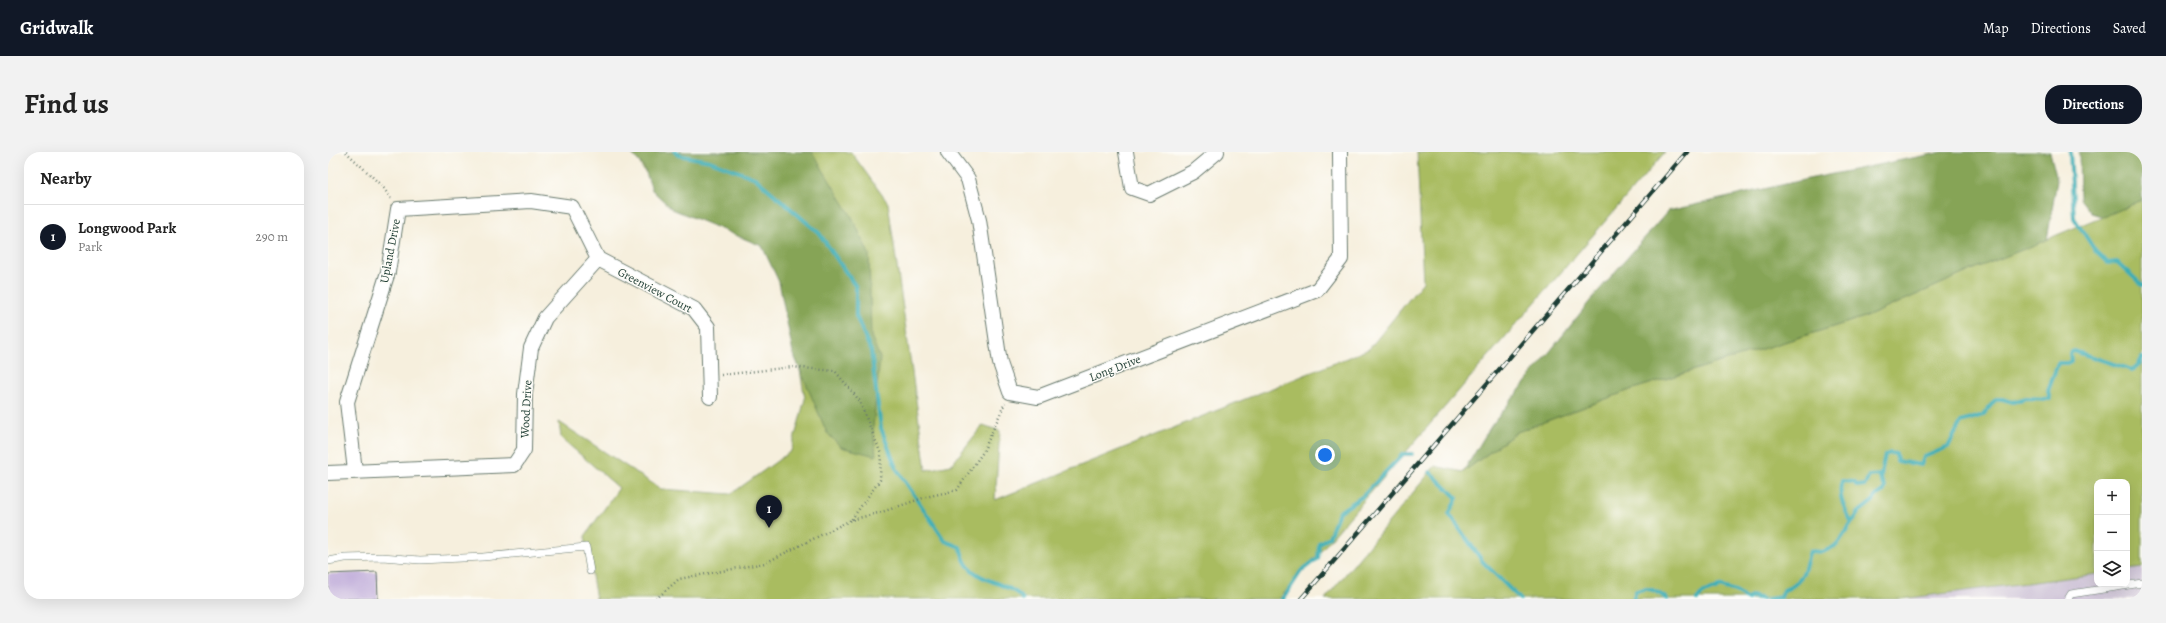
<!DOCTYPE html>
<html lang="en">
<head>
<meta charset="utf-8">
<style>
  :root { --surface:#fff; --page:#f2f2f2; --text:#222; --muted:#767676; --line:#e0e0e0; --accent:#111827 }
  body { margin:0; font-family:Alegreya,serif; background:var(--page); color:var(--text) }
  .controls { position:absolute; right:12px; bottom:12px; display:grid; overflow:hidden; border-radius:8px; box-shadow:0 4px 16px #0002 }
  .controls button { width:36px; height:36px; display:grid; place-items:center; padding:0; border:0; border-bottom:1px solid var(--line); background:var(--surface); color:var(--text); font:20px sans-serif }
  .you { position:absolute; left:997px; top:303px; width:14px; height:14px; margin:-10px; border:3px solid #fff; border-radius:50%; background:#1a73e8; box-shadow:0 0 0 6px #1a73e833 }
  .badge { display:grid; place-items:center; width:26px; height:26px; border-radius:50%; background:var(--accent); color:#fff; font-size:13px; font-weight:700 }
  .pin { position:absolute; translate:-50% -33px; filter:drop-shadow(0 1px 2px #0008) }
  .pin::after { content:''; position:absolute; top:21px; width:14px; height:12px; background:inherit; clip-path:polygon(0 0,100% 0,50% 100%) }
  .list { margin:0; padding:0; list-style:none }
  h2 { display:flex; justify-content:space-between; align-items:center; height:52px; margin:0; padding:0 16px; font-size:17px }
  h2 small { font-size:13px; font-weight:400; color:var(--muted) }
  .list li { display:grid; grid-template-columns:26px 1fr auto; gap:12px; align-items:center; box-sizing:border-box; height:64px; padding:0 16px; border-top:1px solid var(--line) }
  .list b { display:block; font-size:15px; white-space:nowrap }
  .list p { margin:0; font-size:13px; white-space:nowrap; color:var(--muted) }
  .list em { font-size:13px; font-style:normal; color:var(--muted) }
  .icon { flex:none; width:22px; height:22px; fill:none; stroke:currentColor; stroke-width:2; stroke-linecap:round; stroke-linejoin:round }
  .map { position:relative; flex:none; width:1814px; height:447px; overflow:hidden; border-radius:16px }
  header { display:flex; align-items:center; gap:24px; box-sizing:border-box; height:56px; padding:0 20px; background:var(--accent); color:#fff }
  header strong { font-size:19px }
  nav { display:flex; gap:22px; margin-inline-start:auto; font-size:14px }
  .intro { display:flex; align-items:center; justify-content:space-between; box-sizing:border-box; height:96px; padding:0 24px }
  h1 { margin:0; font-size:28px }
  .button { padding:10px 18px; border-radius:16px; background:var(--accent); color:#fff; font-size:14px; font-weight:700 }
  main { display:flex; gap:24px; padding:0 24px }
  aside { flex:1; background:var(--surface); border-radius:16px; box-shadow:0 4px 16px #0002 }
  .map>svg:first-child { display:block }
  .industrial { fill:#cbbfd5 }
  .green { fill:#a9bc60; stroke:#647c4a }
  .forest { fill:#86a456; stroke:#527045 }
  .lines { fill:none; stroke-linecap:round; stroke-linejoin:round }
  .stream { stroke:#3cadb5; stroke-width:4 }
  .building { fill:#c3b0db }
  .service-casing { stroke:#6a7b6f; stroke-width:8 }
  .minor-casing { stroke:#6a7b6f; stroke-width:16 }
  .path { stroke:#6a7b6f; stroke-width:2.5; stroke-dasharray:1 3; stroke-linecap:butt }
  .service { stroke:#fff; stroke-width:7 }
  .minor { stroke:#fff; stroke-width:14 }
  .rail-casing { stroke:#1f3d34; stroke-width:4.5 }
  .rail { stroke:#fdfcf7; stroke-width:3; stroke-dasharray:9; stroke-linecap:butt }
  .labels { text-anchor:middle; stroke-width:3; stroke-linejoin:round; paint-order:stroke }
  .street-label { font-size:12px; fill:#1f3d34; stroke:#fdfcf7 }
</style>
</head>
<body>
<header>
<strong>Gridwalk</strong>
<nav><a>Map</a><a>Directions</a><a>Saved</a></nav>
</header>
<div class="intro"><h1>Find us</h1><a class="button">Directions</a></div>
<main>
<aside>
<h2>Nearby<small></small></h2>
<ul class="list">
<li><span class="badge">1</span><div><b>Longwood Park</b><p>Park</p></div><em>290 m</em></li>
</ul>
</aside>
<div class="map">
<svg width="1814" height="447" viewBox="0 0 1814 447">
  <rect width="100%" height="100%" fill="#fdfcf7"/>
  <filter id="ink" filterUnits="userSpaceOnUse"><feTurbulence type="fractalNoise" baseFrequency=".025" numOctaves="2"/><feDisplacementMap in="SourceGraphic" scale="8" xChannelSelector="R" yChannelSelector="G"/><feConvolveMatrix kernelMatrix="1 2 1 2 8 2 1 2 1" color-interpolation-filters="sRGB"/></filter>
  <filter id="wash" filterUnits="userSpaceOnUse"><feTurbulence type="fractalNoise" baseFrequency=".012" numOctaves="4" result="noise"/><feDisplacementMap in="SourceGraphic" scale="16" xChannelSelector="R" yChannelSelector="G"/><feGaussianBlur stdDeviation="0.9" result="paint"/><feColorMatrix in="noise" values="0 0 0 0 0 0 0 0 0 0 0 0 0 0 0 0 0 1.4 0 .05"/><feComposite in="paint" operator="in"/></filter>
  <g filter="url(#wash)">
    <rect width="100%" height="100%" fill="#f6efdd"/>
    <path class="industrial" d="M1814 416V447H1573L1769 422V432H1799V418Z"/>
    <path class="green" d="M306 0H523L560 51 598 318 623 313 655 273 672 279 667 348 1041 197 1095 130 1089 0H1337L951 447H268L257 384 291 336 233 286 231 270 333 337 403 342 463 299 477 247 451 98 384 53 316 19Z
      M1814 48V416L1799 418V330H1769V422L1573 447H997L1107 314 1135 320 1189 280 1302 238 1543 163 1646 117Z"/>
    <path class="forest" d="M302 0H484L524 65 541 102 543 184 552 206 545 275 548 304 513 295 499 281 465 201 451 130 434 94 344 57 324 38 316 15Z
      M1614 0H1722L1729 28 1719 88 1646 117 1543 163 1302 238 1189 280 1135 320 1163 274 1265 145 1340 59 1475 28Z
      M1751 0H1814V48L1776 65 1763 61 1752 47Z"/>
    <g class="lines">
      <path class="stream" d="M347 0 350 3 382 9 427 26 491 81 528 135V164L543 199 553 276 568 316 617 389 632 395C634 401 636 411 641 415 654 431 685 432 695 447
        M1742 0 1746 66 1768 100 1780 111 1789 110 1814 133
        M1102 320 1129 346 1121 362 1155 410 1192 447
        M1523 370C1517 357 1509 343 1514 329L1526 330 1529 334 1537 333 1541 324 1553 323
        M955 447 973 419 990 406 991 391 1001 385 1011 360 1035 344 1075 302H1084
        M1305 447 1308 439C1321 434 1329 439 1339 447
        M1369 447 1376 440 1388 437 1391 434 1407 439 1418 447
        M1420 447 1423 444 1435 447
        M1440 447 1453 445 1456 438C1476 431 1476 418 1482 399L1495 400 1509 393 1531 360 1545 349 1547 344 1556 339 1557 335 1552 326 1557 303 1562 301 1568 302 1569 309 1593 313 1596 305 1620 295 1633 270 1655 263 1668 247H1674L1685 250 1698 246 1722 247 1720 239 1730 211H1739L1743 209 1742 201 1746 199 1804 218 1811 212 1814 206"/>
    </g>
    <g id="blocks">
      <path class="building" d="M49 420 50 447H0V422Z"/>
    </g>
  </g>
  <g filter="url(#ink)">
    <use href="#blocks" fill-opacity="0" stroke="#6a7b6f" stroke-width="1"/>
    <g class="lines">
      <g class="service-casing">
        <path id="service" d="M0 409 17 406 54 405 92 408 155 405 258 395 262 419
          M1740 447 1743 442 1814 431"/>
      </g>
      <g class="minor-casing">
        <path id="minor" d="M620 0 640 27 651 68 672 211 682 240 710 245 989 138 1013 107 1012 0
          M798 0 804 36 821 42 865 20 889 0
          M270 107 366 157 380 175 382 245
          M27 319 19 250 60 120 70 57 203 49 244 55 270 107
          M0 321 186 313 196 298 197 242 203 196 217 166 270 107"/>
      </g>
      <path class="path" d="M18 0 55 35 63 47
        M393 223 464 215 507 219 531 248 553 302 552 328 523 368
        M328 447 351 427 437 411 523 368 554 360 598 345 629 338 655 300 677 251"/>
      <use href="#service" class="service"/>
      <use href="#minor" class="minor"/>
      <g class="rail-casing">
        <path id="rail" d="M973 447 1359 0"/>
      </g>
      <use href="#rail" class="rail"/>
    </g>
  </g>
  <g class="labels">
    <g class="street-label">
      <text transform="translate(62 99) rotate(-79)" y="4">Upland Drive</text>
      <text transform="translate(327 138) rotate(28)" y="4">Greenview Court</text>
      <text transform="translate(787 216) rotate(-21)" y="4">Long Drive</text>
      <text transform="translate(198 257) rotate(-87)" y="4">Wood Drive</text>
    </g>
  </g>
</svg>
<div class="controls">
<button>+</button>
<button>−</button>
<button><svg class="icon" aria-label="layers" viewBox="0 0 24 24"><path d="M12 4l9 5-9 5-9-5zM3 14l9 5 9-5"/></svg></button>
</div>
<div class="you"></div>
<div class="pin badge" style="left:441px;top:376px">1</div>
</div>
</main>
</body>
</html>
